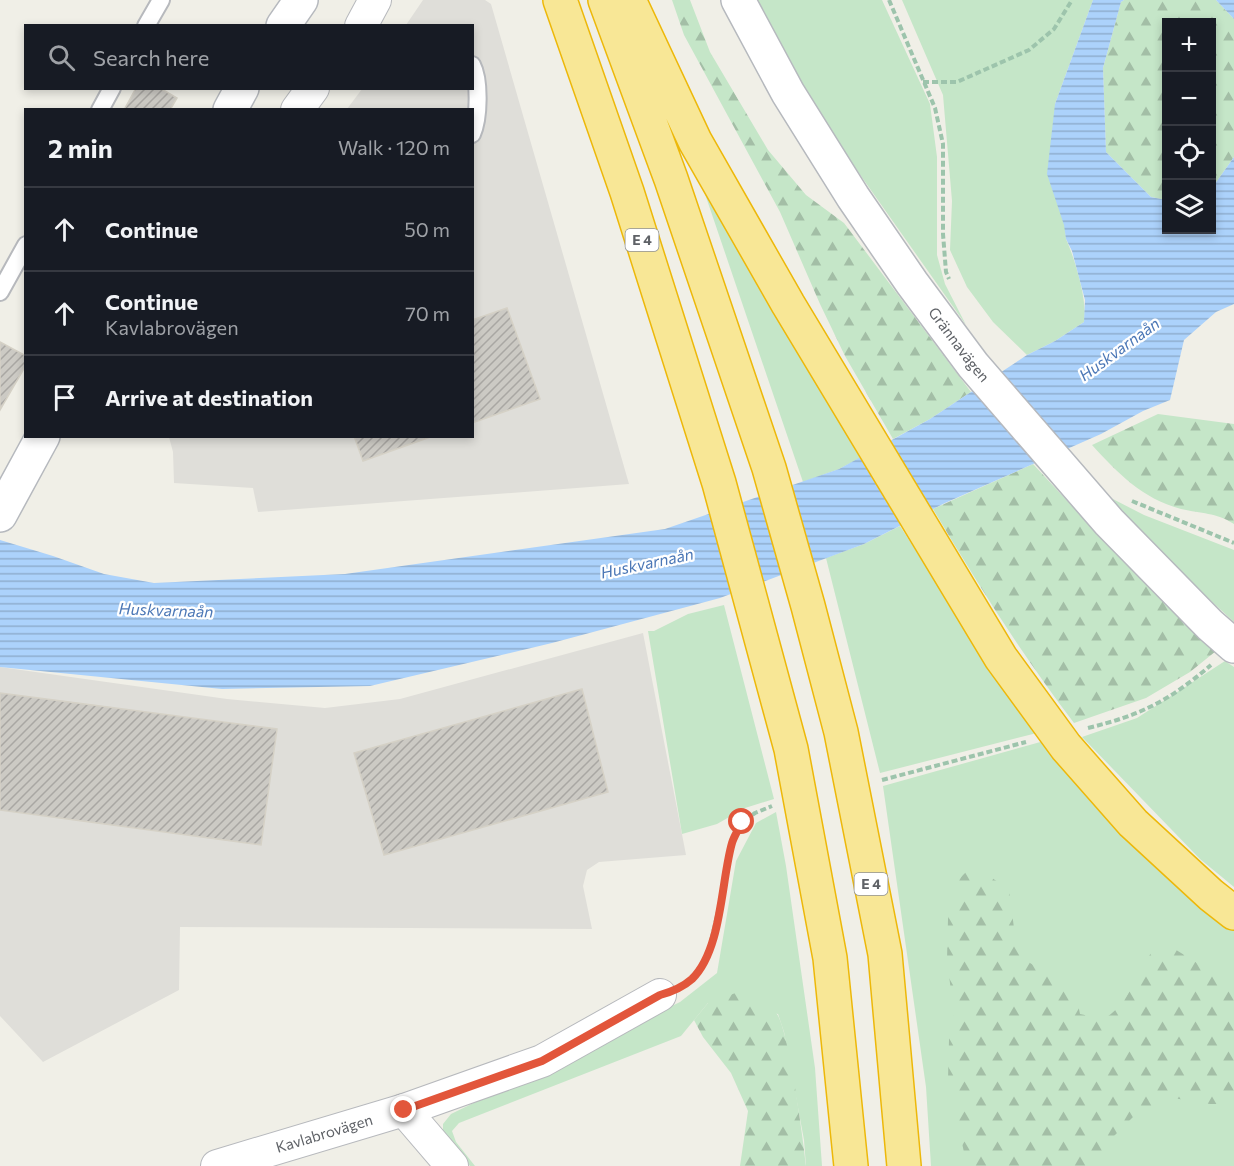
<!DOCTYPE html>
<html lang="en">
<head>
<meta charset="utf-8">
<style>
  :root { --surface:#171b24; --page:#242831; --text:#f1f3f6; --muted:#9ea1a6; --line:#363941 }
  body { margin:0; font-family:Commissioner,sans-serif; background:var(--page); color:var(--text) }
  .controls { position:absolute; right:18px; top:18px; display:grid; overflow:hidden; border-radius:0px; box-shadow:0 3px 9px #0003 }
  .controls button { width:54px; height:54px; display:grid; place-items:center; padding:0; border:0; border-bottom:2px solid var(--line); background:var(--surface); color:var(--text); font:30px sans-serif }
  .stop { position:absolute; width:18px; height:18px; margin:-14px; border:4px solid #e2563b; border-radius:50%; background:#fff }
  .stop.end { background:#e2563b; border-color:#fff; box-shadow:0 2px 6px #0008 }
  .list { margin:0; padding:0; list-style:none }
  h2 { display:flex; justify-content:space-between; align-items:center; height:78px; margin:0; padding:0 24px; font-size:26px }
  h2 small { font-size:20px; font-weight:400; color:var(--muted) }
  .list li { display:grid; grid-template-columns:39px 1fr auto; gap:18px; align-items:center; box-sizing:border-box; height:84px; padding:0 24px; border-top:2px solid var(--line) }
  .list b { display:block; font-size:22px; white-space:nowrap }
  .list p { margin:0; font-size:20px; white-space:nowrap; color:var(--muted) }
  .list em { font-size:20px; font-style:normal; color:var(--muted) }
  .icon { flex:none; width:33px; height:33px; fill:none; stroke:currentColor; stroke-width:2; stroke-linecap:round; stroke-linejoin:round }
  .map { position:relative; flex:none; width:1234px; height:1166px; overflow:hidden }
  .search { position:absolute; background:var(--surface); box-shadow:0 3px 9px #0003; left:24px; top:24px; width:450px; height:66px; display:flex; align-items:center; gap:15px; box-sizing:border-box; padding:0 21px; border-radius:0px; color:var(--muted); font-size:22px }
  .panel { position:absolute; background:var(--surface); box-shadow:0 3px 9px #0003; left:24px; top:108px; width:450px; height:330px; border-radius:0px }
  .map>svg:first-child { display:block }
  .industrial { fill:#dfded9 }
  .green { fill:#c5e6c8 }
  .forest { fill:url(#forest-firs) }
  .water { fill:url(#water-rules) }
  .building { fill:url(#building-hatch); stroke:#d5d1c6; stroke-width:1.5 }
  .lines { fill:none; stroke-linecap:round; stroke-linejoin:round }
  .lane-casing { stroke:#b7b9bd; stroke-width:20 }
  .street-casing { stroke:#b7b9bd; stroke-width:34 }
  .secondary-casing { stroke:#b6b9be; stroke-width:36 }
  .highway-casing { stroke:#edb80a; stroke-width:36 }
  .path { stroke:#9dc4ac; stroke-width:4; stroke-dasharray:6 3; stroke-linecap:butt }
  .lane { stroke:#fff; stroke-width:16 }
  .street { stroke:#fff; stroke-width:32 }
  .secondary { stroke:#fff; stroke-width:33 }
  .highway { stroke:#f8e796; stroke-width:33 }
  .route { stroke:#e2563b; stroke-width:8 }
  .labels { text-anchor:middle; stroke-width:4.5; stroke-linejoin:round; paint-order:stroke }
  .shield { fill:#fff; stroke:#8f9195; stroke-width:1.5 }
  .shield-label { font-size:14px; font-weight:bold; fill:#5f6267 }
  .street-label { font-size:15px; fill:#5f6267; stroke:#fff }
  .water-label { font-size:16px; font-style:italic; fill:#4b77b6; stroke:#fff }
</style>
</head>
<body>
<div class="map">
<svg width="1234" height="1166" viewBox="0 0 1234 1166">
  <defs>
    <pattern id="forest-firs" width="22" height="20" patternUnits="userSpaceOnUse" patternTransform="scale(1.5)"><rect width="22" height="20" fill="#c5e6c8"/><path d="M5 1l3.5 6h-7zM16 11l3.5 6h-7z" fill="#a3bea6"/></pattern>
    <pattern id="water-rules" width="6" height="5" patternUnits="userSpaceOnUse" patternTransform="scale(1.5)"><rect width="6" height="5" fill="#acd2fb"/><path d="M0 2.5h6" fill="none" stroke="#8faecf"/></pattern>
    <pattern id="building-hatch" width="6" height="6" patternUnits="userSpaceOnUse" patternTransform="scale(1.5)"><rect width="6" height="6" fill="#cccac4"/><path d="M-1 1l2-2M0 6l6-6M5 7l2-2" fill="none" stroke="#a9a7a3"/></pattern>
  </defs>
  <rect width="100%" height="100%" fill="#f0efe7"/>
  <path class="industrial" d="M423 0H485L491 4 629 484 258 512 253 488 174 483 173 452 169 437 472 436V110L347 109 362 89 472 88V26L406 25Z
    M643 633 686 855 599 862 587 870 583 886 592 929 180 927 179 990 43 1062 0 1016V667L227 699 325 708 400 699Z"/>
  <path class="green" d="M756 0H882L930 104 937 157V255L945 284 966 325 825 125Z
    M902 0H1093L1055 104 1066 239C1075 259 1088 302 1084 322L1055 341 1027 355 993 322 967 287 950 250 952 201 943 95Z
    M705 194H710L860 458 839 469 803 482Z
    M1107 496 1144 515 1234 550V622L1170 563Z
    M900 526 987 661 1037 733 880 773 826 558 864 544Z
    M724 605 774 799 745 808 717 824 682 834 648 631H654L688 614Z
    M1225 661 1234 667V887L1200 859 1082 737 1137 718Z
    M1044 741 1234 928V1166H931L926 1087 883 786Z
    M776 812 786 866 815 1068 822 1166H806L804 1140 784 1032 778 1014 708 1003 681 1036 459 1123 452 1131 456 1142 475 1166H470L443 1133V1124L451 1114 680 1002 717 973 736 861 756 823Z"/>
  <path class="forest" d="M672 0H690L710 52 768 150 806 195 844 223 971 392 930 419 893 439 845 356 820 304 780 212 684 35Z
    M1124 0H1216L1234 19V157L1212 188V22H1166V200L1151 197 1106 152 1103 68 1121 2Z
    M1158 414 1234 424V524C1215 512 1202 514 1181 509 1141 498 1119 474 1092 445Z
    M1033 464 1123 561 1216 651 1190 672 1146 698 1074 723C1022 655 977 583 933 509Z
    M968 870 988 875 1009 890 1014 928 1030 963 1075 989 1080 1014 1104 1019C1135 1000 1133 969 1158 946L1173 948 1234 986V1104H1210L1173 1098 1138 1112 1112 1138 1093 1166H967L948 1079 949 1040 954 1014 947 960 948 919 959 879Z
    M741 991C752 998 766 1004 776 1013 788 1024 804 1144 806 1166H740L748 1111 731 1073 703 1037 694 1020 708 1003Z"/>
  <path class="water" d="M1093 0H1124L1121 2 1103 68 1106 152 1151 197 1166 200V230H1212V188L1234 157V304L1216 312 1184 340 1170 400 1143 411 1101 434 945 503 864 544 720 598 552 643 370 686 222 689 0 667V540L53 556 104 574 154 583 345 574 665 529 839 469 930 419 1027 355 1055 341 1084 322 1085 300 1072 251 1066 239 1064 225 1047 174 1055 104Z
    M1216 0H1234V19Z"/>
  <path class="building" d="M136 88H160L177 98 170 110H124Z
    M507 308 540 399 472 423V320Z
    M0 342 26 356V365L0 410Z
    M354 436H433L363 461Z
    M582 689 608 792 384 855 354 753Z
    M0 693 277 729 261 845 0 810Z"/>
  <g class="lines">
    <g class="lane-casing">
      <path id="lane" d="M146 26 161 0
        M472 65C480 80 479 119 472 134
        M100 110 112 88
        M0 292 26 245"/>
    </g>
    <g class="street-casing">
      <g id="street">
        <path d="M361 26 375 0"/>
        <path d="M297 110 313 88"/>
        <path d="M404 1110 452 1166"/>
        <path id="s1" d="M217 1166 404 1110 542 1061 660 995"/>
      </g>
    </g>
    <g class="secondary-casing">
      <g id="secondary">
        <path id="s2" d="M738 0 788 93 853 197 912 283 973 365 1109 522 1210 625 1234 646"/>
        <path d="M283 26 301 0"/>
        <path d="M230 110 242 88"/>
        <path d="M0 515 43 436"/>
      </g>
    </g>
    <g class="highway-casing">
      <path id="highway" d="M560 0 627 192 719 483 791 749 830 958 851 1166
        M605 0 671 179 769 468 808 606 841 732 885 954 904 1166
        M629 0 695 141 788 304 1001 658 1066 747 1133 823 1211 895 1234 913"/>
    </g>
    <path class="path" d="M889 0 935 108 943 144V234L946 272 949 279
      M923 82H957L1029 50 1054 29 1072 0
      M1132 501 1234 543
      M1088 728C1141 715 1169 701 1211 665
      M882 780 1026 742
      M684 984 692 979 707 958 725 882 732 842 742 822 755 813 772 806"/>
    <use href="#lane" class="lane"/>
    <use href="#street" class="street"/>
    <use href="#secondary" class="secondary"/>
    <use href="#highway" class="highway"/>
  </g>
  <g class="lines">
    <path class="route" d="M404 1110 542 1061 660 995C671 992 683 987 692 979 722 950 721 881 732 843 734 836 739 829 742 822"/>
  </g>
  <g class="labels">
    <g class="shield">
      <rect x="625.5" y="229" width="33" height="22" rx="4.5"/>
      <rect x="854.5" y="873" width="33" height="22" rx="4.5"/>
    </g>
    <g class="shield-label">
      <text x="642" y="245">E 4</text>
      <text x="871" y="889">E 4</text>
    </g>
    <g class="street-label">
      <text dy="5" stroke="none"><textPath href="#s2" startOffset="410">Grännavägen</textPath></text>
      <text dy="5" stroke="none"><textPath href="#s1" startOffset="112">Kavlabrovägen</textPath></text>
    </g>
    <g class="water-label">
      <text transform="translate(1119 349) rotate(-36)" y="6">Huskvarnaån</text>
      <text transform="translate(647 563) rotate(-12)" y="6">Huskvarnaån</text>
      <text transform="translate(166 610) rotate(2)" y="6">Huskvarnaån</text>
    </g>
  </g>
</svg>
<div class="controls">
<button>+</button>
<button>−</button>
<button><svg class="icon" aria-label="locate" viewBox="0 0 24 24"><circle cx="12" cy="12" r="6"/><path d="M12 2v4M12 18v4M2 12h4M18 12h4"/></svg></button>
<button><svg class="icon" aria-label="layers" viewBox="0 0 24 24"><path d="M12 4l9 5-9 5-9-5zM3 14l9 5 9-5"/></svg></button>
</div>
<div class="stop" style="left:742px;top:822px"></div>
<div class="stop end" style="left:404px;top:1110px"></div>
<div class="search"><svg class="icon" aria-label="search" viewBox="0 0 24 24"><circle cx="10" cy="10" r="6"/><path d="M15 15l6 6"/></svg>Search here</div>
<section class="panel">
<h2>2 min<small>Walk · 120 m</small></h2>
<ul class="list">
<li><svg class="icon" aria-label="ahead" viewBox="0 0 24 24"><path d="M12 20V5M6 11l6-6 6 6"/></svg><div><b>Continue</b></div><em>50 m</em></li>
<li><svg class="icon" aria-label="ahead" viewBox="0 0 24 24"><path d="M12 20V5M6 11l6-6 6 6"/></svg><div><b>Continue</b><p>Kavlabrovägen</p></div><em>70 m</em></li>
<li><svg class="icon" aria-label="arrive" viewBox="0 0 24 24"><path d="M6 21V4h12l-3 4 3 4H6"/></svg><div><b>Arrive at destination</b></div></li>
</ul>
</section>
</div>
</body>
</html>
